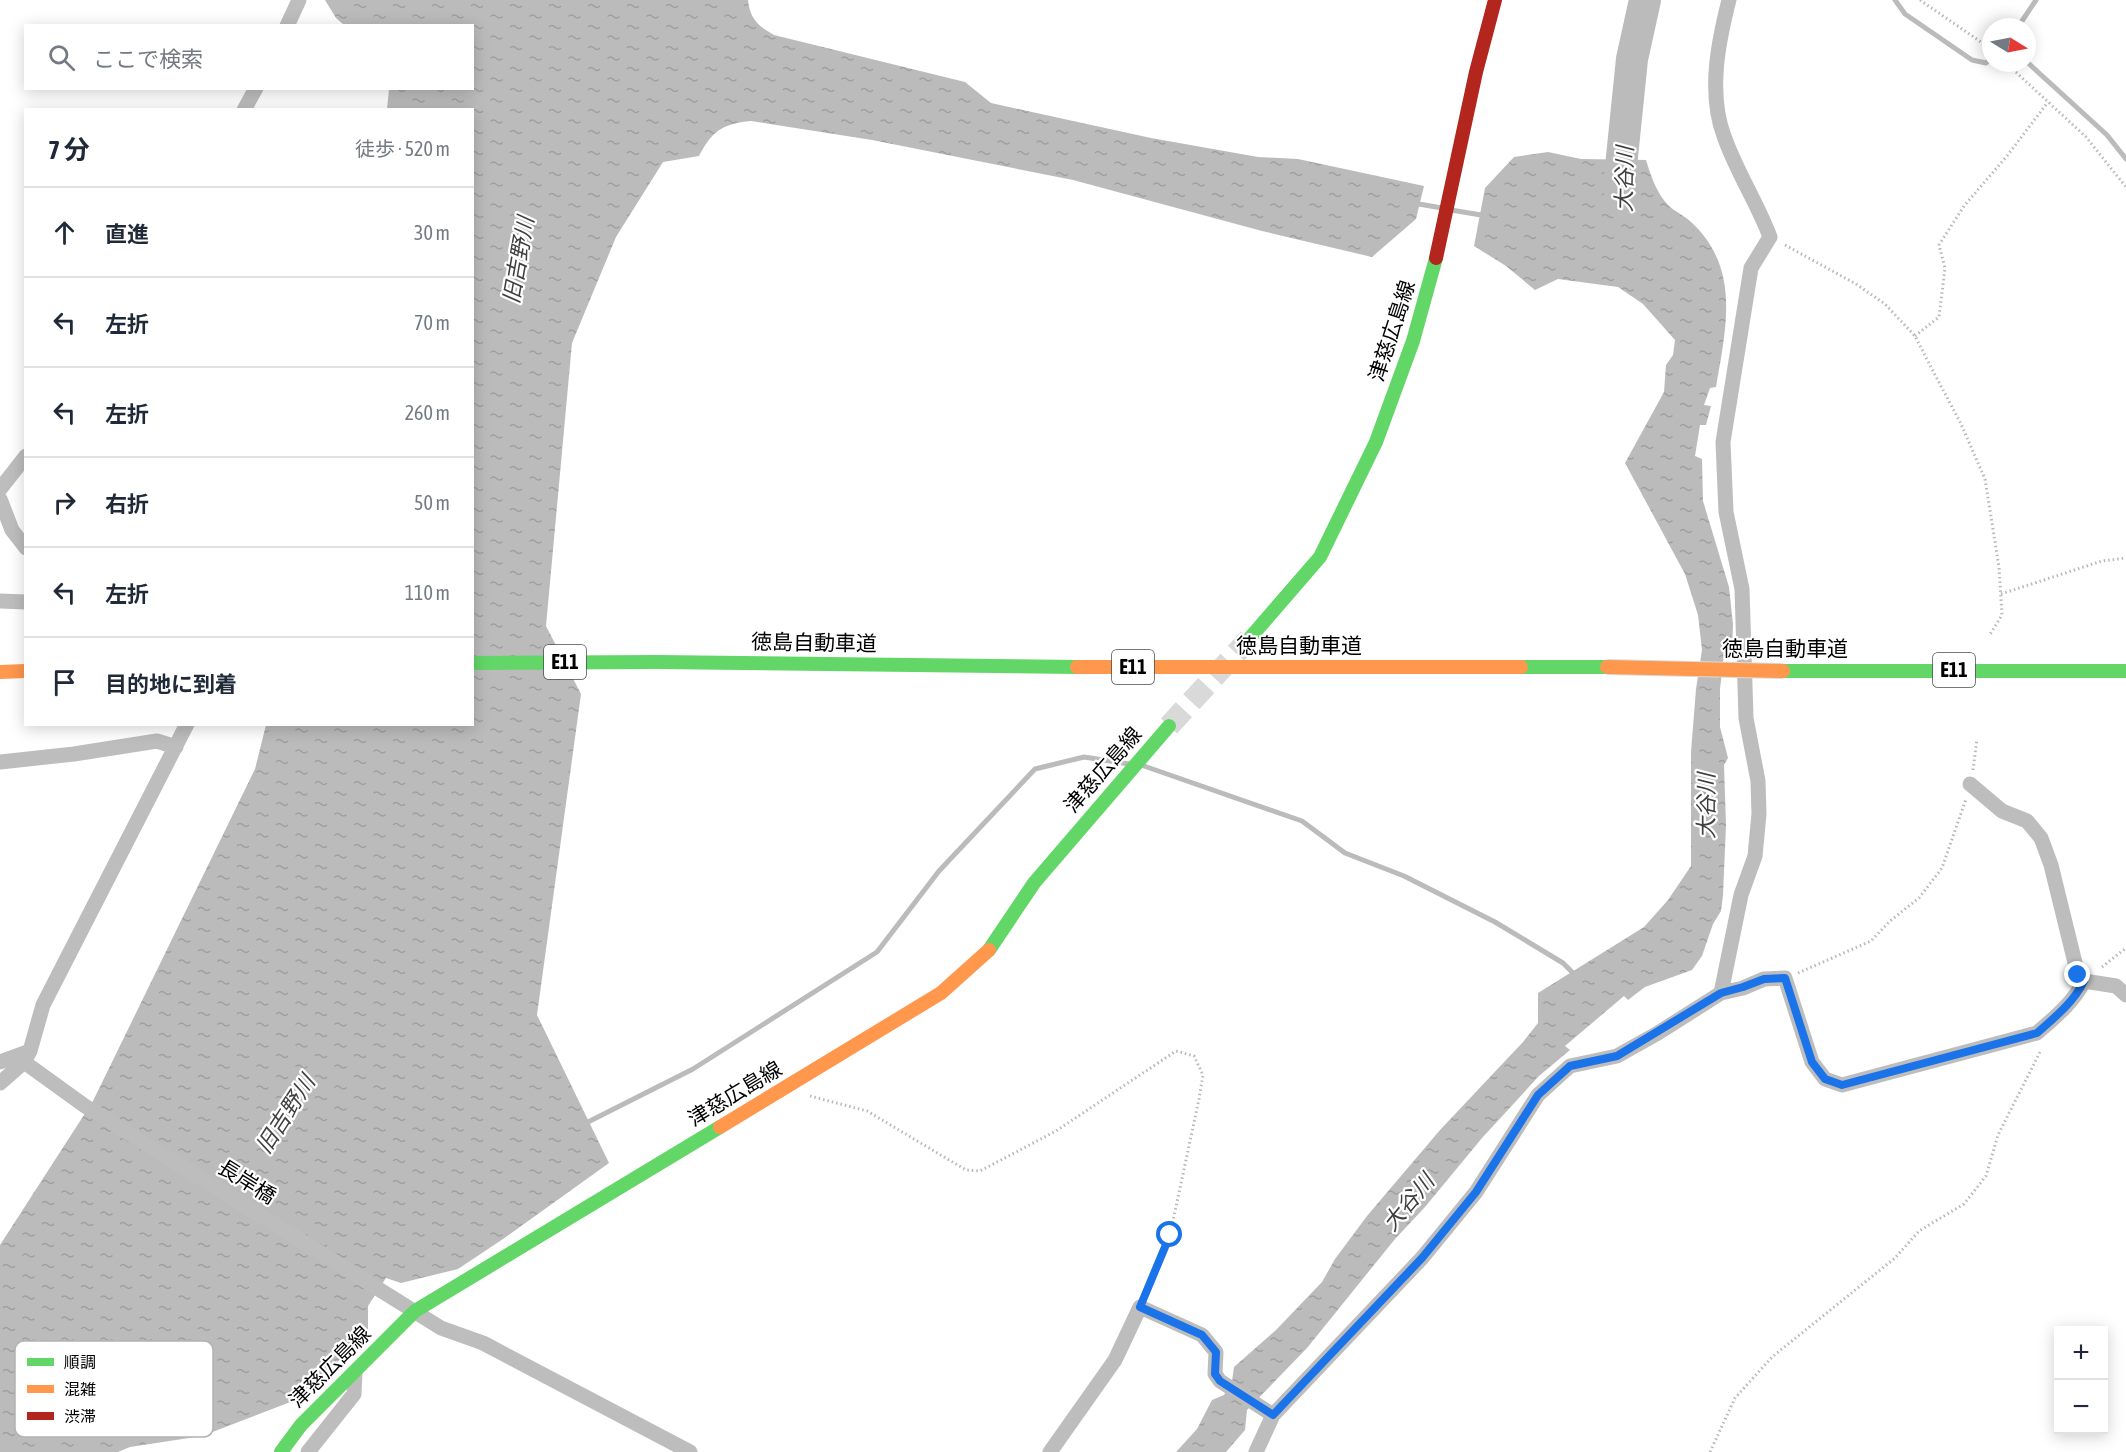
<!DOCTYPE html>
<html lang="ja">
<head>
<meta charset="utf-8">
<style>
  :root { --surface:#fff; --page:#f6f6f7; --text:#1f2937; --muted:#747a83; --line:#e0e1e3 }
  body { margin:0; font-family:"Asap Condensed","Noto Sans JP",sans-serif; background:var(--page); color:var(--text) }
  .controls { position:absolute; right:18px; bottom:18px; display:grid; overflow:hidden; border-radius:0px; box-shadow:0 3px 15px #0003 }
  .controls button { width:54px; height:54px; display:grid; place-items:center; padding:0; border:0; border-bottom:2px solid var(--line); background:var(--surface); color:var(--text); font:30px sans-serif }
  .compass { position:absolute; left:1982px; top:18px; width:54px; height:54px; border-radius:50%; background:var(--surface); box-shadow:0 3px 15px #0003; rotate:100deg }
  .stop { position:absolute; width:18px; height:18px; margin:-14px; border:4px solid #1a73e8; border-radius:50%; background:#fff }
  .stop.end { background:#1a73e8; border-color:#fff; box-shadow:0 2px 6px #0008 }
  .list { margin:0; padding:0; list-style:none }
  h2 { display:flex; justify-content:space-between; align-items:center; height:78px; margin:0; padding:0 24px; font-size:26px }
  h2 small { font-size:20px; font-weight:400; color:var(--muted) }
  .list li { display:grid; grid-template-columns:39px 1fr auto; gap:18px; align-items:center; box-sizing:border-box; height:90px; padding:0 24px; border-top:2px solid var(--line) }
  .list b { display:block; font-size:22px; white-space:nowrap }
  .list em { font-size:20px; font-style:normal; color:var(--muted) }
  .icon { flex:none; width:33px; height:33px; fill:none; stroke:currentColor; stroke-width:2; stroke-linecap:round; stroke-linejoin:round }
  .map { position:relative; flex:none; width:2126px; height:1452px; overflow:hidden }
  .search { position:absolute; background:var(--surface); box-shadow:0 3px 15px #0003; left:24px; top:24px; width:450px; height:66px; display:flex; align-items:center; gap:15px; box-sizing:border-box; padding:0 21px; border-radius:0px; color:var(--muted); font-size:22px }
  .panel { position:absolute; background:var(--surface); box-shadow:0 3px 15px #0003; left:24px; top:108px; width:450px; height:618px; border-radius:0px }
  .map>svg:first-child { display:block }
  .water { fill:url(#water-ripples) }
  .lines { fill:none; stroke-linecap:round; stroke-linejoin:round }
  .stream { stroke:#bbb; stroke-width:5 }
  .river { stroke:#bbb; stroke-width:32 }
  .secondary-tunnel { stroke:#d9d9d9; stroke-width:22; stroke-dasharray:22 11; stroke-linecap:butt }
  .path { stroke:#b8b8b8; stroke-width:3; stroke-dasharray:1.5 3; stroke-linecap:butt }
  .street { stroke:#bdbdbd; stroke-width:15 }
  .fast { stroke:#63d668; stroke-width:14 }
  .slow { stroke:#ff974d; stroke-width:14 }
  .jam { stroke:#b3261e; stroke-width:14 }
  .slow-bridge-casing { stroke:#dbdbdb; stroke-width:16; stroke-linecap:butt }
  .slow-bridge { stroke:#ff974d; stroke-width:14 }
  .route { stroke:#1a73e8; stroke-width:8 }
  .labels { text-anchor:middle; stroke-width:4.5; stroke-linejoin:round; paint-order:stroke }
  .shield { fill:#fff; stroke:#4c4c4c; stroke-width:1.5 }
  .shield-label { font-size:20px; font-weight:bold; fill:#000 }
  .street-label { font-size:21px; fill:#000; stroke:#fff }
  .water-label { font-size:22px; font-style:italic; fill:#3f3f3f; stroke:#fff }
  .key { fill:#fff; stroke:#b2b2b2; stroke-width:1.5 }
  .key-label { font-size:16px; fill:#000 }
</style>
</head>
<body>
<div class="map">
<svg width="2126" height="1452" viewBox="0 0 2126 1452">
  <defs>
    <pattern id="water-ripples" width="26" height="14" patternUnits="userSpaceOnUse" patternTransform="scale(1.5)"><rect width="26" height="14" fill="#bbb"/><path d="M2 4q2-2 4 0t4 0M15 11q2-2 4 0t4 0" fill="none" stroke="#9f9f9f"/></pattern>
  </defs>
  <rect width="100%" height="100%" fill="#fff"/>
  <path class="water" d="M325 0H748C750 19 758 26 774 35L965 82 991 103 1151 138 1258 157 1298 159 1424 186 1416 219 1372 257 1262 231 1073 180 872 140 751 121C722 124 712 131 699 156L663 162 616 237 572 343 546 626 581 694 537 1015 609 1163 503 1239 458 1269 401 1283 386 1278 368 1306V1335L293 1401 202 1436 130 1447 118 1452H0V1245L93 1101 255 769 266 725 472 724V110L387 109 389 89 472 88V26L344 25 336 18Z
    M1548 152 1581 159 1646 160C1651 176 1656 192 1668 205 1675 212 1684 215 1691 222 1741 268 1726 328 1716 387L1710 388 1704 405 1711 406 1706 425H1700L1695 456 1702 459 1703 501 1729 587 1733 624 1732 654H1724L1720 689V727L1728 758 1724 765 1726 825 1723 895 1721 911 1713 924 1702 956 1692 970 1645 987 1628 1000 1624 996 1565 1046 1570 1050 1539 1076 1482 1138 1425 1207 1395 1239 1307 1348 1247 1410 1245 1430 1226 1452H1176L1197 1429 1212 1400 1224 1395 1232 1381 1234 1367 1276 1330 1322 1282 1335 1259 1367 1216 1440 1130 1523 1042 1538 1023V993L1644 927 1668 900 1691 866V752L1696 689 1702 650 1698 615 1685 574 1625 463 1664 392 1666 365 1673 355 1675 340 1643 304 1618 287 1558 279 1535 290 1506 266 1474 246 1485 188 1514 157Z"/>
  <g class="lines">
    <path class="stream" d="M1895 0 1905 14 1972 60 1986 63 1991 58
      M2018 27 2036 0
      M2027 62 2107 135 2126 159
      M1413 203 1442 208
      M1451 210 1487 216
      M1144 766 1302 821 1345 853 1404 876 1495 922 1563 963 1575 975
      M584 1124 693 1069 877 952 939 871 1035 769 1084 757 1129 764"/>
    <path class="river" d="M1621 203 1619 186 1632 59 1645 0"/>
    <path class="secondary-tunnel" d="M1169 726 1249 639"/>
    <path class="path" d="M1920 0 1991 49
      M2006 63 2086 137 2126 187
      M1785 245 1856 284 1885 304 1915 336 1932 369 1961 424 1985 479 1999 567 2002 615 1989 636
      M1915 336 1939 317 1945 268 1939 245 1964 206 2007 156 2048 102
      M2001 594 2102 561 2126 558
      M1973 770 1977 739
      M2102 967 2126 948
      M1798 973 1871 941 1890 921 1919 898 1942 868 1966 799
      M810 1096 867 1111 966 1170 980 1171 1056 1131 1176 1051 1194 1056 1203 1075 1199 1099 1170 1235 1147 1292
      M1710 1452 1735 1398 1772 1357 1895 1258 1919 1231 1964 1204 1986 1176 1998 1135 2041 1050"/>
    <path class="street" d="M287 26 299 0
      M244 110 256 88
      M0 489 26 456
      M0 499 12 530 26 548
      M0 601 26 602
      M187 724 43 1005 30 1051 24 1062 85 1106 441 1328 483 1343 690 1452
      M0 762 74 754 157 741 176 747
      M1970 784 2002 811 2027 821 2041 838 2051 865 2078 975 2084 981 2116 986 2126 995
      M1721 993 1741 895 1755 856 1759 814 1758 781 1746 718 1742 589 1726 512 1723 442 1751 268 1770 237C1757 202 1736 171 1724 136 1708 93 1718 43 1729 0
      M0 1062 30 1051
      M0 1083 24 1062
      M308 1452 354 1394 355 1373
      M1050 1452 1115 1360 1140 1307 1202 1335 1216 1352 1215 1374 1220 1381 1273 1415
      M1256 1452 1273 1415 1422 1258 1476 1192 1538 1095 1570 1066 1617 1056 1658 1033 1721 993 1743 988 1764 979 1785 978 1812 1062 1825 1079 1842 1085 2037 1033C2054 1018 2074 1002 2084 981"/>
    <path class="fast" d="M1249 639 1320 557 1376 442 1413 341 1436 258
      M472 663 658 662 1077 667
      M1521 667H1607
      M1783 671H2126
      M989 950 1034 883 1169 726
      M281 1452 301 1425 415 1311 720 1127"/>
    <path class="slow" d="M1077 667H1521
      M0 672 26 671
      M720 1127 941 993 989 950"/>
    <path class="jam" d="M1436 258 1476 72 1495 0"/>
    <g class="slow-bridge-casing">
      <path id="slow-bridge" d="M1607 667 1783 671"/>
    </g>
    <use href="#slow-bridge" class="slow-bridge"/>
  </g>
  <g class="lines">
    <path class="route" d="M1170 1235 1140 1307 1202 1335 1216 1352 1215 1374 1220 1381 1273 1415 1422 1258 1476 1192 1538 1095 1570 1066 1617 1056 1721 993 1743 987 1764 979 1785 978 1812 1062 1825 1079 1842 1085 2037 1033C2054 1018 2074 1002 2084 981L2078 975"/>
  </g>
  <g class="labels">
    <g class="shield">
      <rect x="544" y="645" width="42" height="34" rx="4.5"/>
      <rect x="1112" y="650" width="42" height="34" rx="4.5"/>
      <rect x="1933" y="653" width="42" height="34" rx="4.5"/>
    </g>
    <g class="shield-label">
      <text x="565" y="669">E11</text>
      <text x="1133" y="674">E11</text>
      <text x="1954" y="677">E11</text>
    </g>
    <g class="street-label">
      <text transform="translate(1392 331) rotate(-72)" y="7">津慈広島線</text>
      <text transform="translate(814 643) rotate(1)" y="7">徳島自動車道</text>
      <text x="1299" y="653">徳島自動車道</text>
      <text x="1785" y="656">徳島自動車道</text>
      <text transform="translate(1103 770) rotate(-49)" y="7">津慈広島線</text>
      <text transform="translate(735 1094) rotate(-31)" y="7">津慈広島線</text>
      <text transform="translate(247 1182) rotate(32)" y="7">長岸橋</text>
      <text transform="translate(330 1367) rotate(-45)" y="7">津慈広島線</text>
    </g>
    <g class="water-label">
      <text transform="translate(1624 179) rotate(-89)" y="8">大谷川</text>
      <text transform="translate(518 260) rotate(-80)" y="8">旧吉野川</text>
      <text transform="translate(1706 806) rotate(-90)" y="8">大谷川</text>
      <text transform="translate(285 1114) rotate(-57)" y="8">旧吉野川</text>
      <text transform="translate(1408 1202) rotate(-50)" y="8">大谷川</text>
    </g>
  </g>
  <rect x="15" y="1341" width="198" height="96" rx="9" class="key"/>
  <rect x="27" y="1358" width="27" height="8" fill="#63d668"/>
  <rect x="27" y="1385" width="27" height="8" fill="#ff974d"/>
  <rect x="27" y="1412" width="27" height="8" fill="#b3261e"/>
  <g class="key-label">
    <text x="64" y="1368">順調</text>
    <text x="64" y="1395">混雑</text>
    <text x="64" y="1422">渋滞</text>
  </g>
</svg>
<div class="controls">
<button>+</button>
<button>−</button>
</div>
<svg class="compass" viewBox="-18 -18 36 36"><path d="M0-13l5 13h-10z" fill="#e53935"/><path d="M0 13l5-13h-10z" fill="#747a83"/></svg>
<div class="stop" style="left:1170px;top:1235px"></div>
<div class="stop end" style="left:2078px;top:975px"></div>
<div class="search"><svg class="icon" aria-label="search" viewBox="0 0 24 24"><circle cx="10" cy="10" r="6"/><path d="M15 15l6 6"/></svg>ここで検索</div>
<section class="panel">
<h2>7 分<small>徒歩 · 520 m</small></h2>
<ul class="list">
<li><svg class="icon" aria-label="ahead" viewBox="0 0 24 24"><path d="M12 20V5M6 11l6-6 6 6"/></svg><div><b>直進</b></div><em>30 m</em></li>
<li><svg class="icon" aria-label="left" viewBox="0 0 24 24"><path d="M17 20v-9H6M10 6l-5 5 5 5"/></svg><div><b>左折</b></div><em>70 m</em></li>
<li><svg class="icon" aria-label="left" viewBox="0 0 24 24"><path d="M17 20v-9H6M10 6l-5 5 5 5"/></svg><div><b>左折</b></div><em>260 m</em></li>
<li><svg class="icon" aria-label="right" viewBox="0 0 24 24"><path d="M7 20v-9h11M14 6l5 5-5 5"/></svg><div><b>右折</b></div><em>50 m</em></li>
<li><svg class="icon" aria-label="left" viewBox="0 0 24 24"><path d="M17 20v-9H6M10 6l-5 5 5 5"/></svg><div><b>左折</b></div><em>110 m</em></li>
<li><svg class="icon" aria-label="arrive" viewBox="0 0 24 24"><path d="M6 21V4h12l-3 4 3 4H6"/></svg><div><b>目的地に到着</b></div></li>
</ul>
</section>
</div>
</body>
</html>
